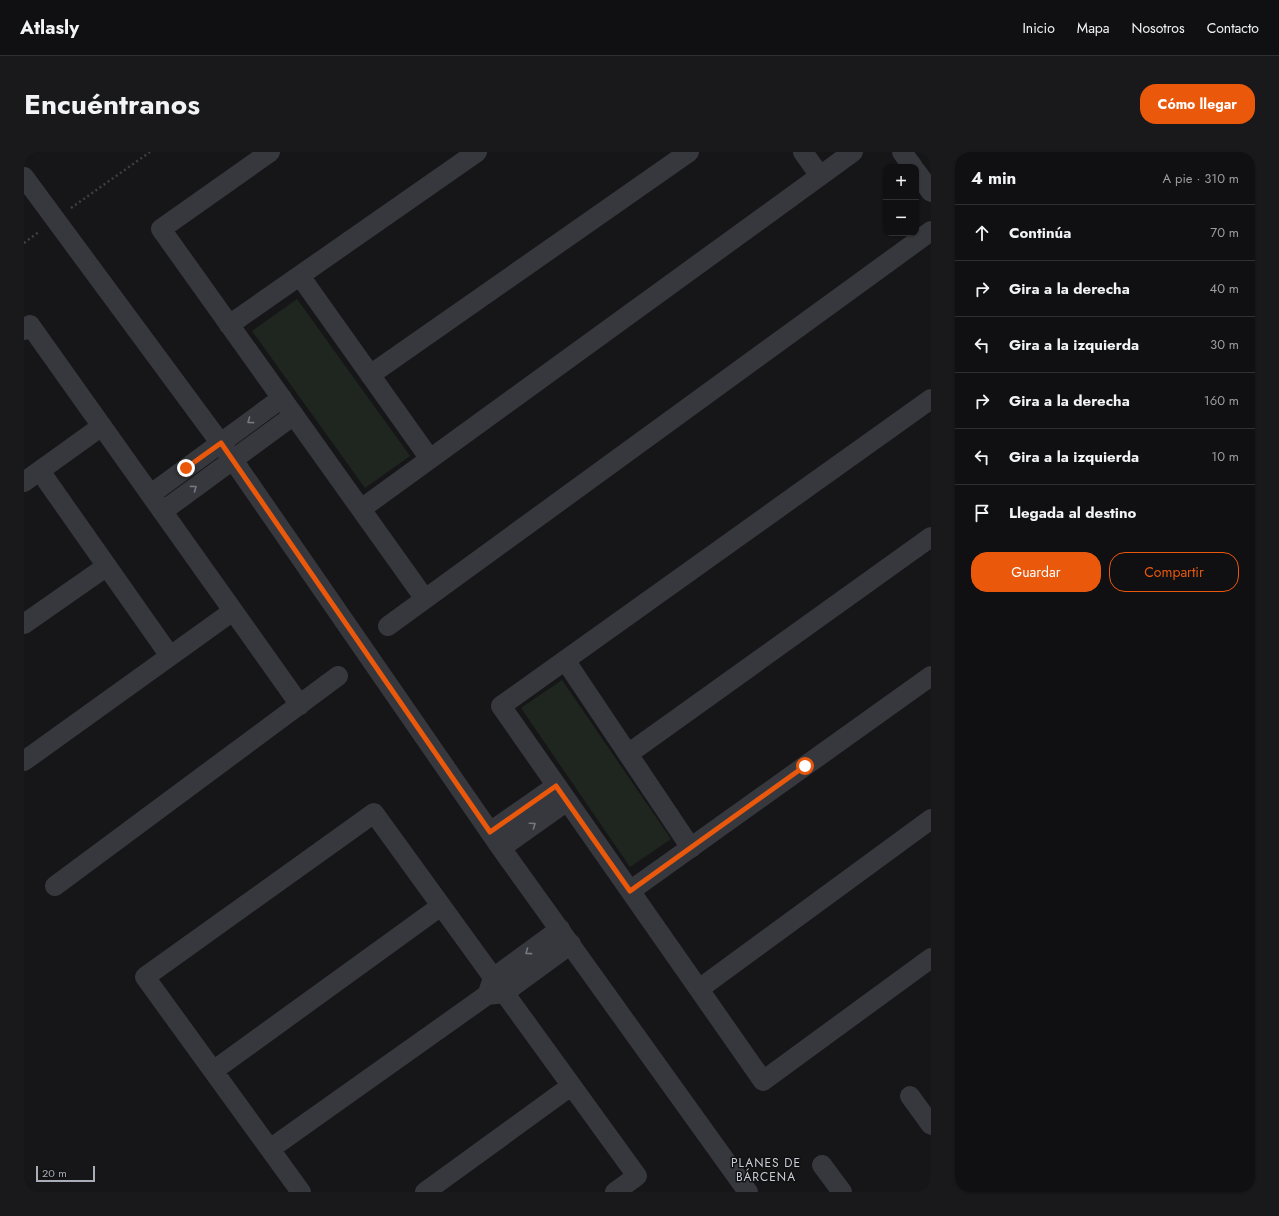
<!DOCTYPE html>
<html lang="es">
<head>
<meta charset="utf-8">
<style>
  :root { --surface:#101012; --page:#19191b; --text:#f1f3f6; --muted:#9c9d9f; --line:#303032; --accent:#ea580c }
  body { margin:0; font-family:Jost,sans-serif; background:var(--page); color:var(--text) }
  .controls { position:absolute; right:12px; top:12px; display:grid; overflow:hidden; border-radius:8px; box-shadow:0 1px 3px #0004 }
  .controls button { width:36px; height:36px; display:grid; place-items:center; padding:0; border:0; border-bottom:1px solid var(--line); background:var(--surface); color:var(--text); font:20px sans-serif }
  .scale { position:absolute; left:12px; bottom:10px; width:59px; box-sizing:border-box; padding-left:4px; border:2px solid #a8adb8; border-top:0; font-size:11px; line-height:14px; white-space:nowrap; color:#a8adb8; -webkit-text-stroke:3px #111113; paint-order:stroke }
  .stop { position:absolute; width:12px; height:12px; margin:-9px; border:3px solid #ea580c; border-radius:50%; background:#fff }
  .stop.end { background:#ea580c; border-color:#fff; box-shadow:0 1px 4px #0008 }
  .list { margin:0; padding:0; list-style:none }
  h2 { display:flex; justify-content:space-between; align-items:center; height:52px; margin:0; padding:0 16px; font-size:17px }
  h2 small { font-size:13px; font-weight:400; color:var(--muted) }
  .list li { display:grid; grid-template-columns:26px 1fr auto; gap:12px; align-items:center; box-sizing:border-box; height:56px; padding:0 16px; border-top:1px solid var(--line) }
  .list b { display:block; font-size:15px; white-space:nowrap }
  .list em { font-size:13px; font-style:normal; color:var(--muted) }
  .actions { display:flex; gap:8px; padding:12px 16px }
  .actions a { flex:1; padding:9px 0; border:1px solid var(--accent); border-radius:16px; text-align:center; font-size:14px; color:var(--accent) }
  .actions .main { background:var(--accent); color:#fff }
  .icon { flex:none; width:22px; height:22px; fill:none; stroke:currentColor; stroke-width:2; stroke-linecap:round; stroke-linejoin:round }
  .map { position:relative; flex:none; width:907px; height:1040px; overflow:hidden; border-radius:16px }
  header { display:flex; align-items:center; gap:24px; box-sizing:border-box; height:56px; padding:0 20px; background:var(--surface); border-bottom:1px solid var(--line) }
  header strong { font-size:19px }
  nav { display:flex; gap:22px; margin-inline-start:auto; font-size:14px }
  .intro { display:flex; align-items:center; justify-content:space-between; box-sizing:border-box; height:96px; padding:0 24px }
  h1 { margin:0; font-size:28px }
  .button { padding:10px 18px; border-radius:16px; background:var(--accent); color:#fff; font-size:14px; font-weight:700 }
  main { display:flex; gap:24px; padding:0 24px }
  aside { flex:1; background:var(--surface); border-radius:16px; box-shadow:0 1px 3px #0004 }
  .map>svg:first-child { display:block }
  .green { fill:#1e261f }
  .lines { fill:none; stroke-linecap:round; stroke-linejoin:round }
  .path { stroke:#3d3f44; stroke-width:2.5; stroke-dasharray:2 3; stroke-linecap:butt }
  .minor { stroke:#37383d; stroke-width:20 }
  .oneway { stroke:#757881 }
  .route { stroke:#ea580c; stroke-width:5 }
  .labels { text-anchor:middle; stroke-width:3; stroke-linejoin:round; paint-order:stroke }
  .neighbourhood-label { font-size:12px; letter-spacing:1px; fill:#c9ccd4; stroke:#111113 }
</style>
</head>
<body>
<header>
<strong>Atlasly</strong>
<nav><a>Inicio</a><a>Mapa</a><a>Nosotros</a><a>Contacto</a></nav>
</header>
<div class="intro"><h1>Encuéntranos</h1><a class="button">Cómo llegar</a></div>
<main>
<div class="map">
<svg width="907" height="1040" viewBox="0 0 907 1040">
  <rect width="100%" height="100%" fill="#161618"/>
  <path class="green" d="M273 147 386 304 341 336 228 179Z
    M538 528 647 687 606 715 497 556Z"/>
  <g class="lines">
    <path class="path" d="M47 56 126 0
      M0 91 16 79"/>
    <path class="minor" d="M246 0 137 77 401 447
      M779 0 796 24
      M878 0 889 15
      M892 19 907 40
      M0 25 209 308 477 696 724 1040
      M276 124 406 307
      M205 173 453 0
      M0 178 6 173 276 553
      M346 223 665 0
      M907 247 477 554 739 929 907 806
      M16 319 146 504
      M0 330 78 274
      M127 342 258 246
      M337 357 829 0
      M139 359 270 263
      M0 472 83 414
      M364 474 907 79
      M541 508 667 696
      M604 602 907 385
      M0 609 209 459
      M466 680 532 634
      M477 696 543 649
      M31 734 314 524
      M606 739 907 524
      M675 837 907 667
      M465 838 469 826 536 777
      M189 919 417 754
      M886 944 907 973
      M246 997 463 843 480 841 547 792
      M798 1013 818 1040
      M277 1040 121 825 350 661 613 1024 591 1040
      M401 1040 547 934"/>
  </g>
  <defs><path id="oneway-chevron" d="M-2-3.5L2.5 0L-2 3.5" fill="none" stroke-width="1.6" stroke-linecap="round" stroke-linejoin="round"/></defs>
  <g class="oneway">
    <use href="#oneway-chevron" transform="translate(226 269) rotate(144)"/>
    <use href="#oneway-chevron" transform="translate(170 336) rotate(-36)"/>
    <use href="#oneway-chevron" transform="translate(509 673) rotate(-35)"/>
    <use href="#oneway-chevron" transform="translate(504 800) rotate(144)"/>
  </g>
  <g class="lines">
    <path class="route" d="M162 316 197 291 466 680 532 634 606 739 781 614"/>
  </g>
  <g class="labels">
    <g class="neighbourhood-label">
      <text x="742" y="1015">PLANES DE<tspan x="742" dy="14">BÁRCENA</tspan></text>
    </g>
  </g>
</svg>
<div class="controls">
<button>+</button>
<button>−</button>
</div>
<div class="scale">20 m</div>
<div class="stop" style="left:781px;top:614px"></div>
<div class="stop end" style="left:162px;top:316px"></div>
</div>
<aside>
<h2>4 min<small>A pie · 310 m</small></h2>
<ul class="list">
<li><svg class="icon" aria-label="ahead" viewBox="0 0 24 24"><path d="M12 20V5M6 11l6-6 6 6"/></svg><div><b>Continúa</b></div><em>70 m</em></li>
<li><svg class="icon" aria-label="right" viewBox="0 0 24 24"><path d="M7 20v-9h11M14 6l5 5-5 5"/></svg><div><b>Gira a la derecha</b></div><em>40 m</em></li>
<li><svg class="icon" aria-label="left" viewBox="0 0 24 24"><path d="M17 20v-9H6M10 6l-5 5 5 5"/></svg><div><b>Gira a la izquierda</b></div><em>30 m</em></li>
<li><svg class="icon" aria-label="right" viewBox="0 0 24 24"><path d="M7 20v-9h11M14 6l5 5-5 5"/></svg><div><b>Gira a la derecha</b></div><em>160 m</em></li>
<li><svg class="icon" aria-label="left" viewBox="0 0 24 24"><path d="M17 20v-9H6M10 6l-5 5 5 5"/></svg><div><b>Gira a la izquierda</b></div><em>10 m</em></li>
<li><svg class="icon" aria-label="arrive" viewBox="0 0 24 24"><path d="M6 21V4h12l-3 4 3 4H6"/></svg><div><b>Llegada al destino</b></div></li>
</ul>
<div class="actions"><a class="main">Guardar</a><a>Compartir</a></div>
</aside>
</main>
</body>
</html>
